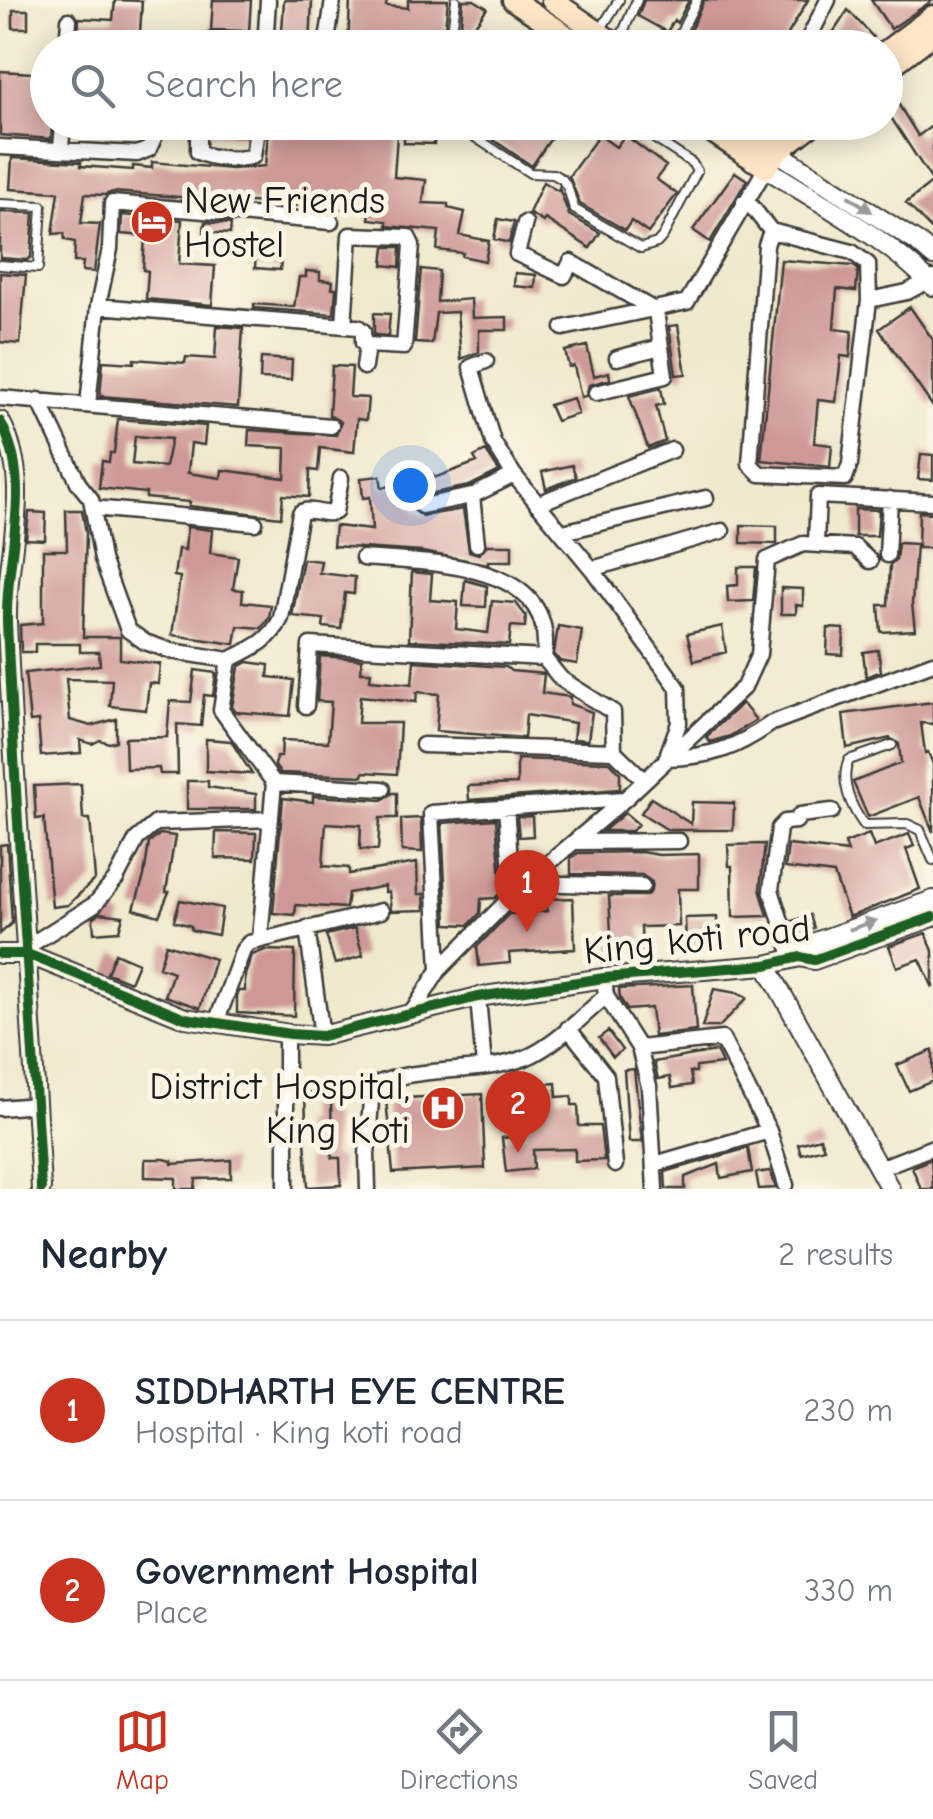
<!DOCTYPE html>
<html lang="en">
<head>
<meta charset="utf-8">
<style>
  :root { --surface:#fff; --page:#f2f2f3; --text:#1f2937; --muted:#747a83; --line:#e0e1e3; --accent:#c8321e }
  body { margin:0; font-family:"Comic Neue",sans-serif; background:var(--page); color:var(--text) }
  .you { position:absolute; left:410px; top:485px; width:35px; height:35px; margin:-25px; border:8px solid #fff; border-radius:50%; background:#1a73e8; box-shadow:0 0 0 15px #1a73e833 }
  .badge { display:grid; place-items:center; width:65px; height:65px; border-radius:50%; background:var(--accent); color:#fff; font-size:32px; font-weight:700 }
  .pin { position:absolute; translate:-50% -82px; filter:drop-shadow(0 2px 5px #0008) }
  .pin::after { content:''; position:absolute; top:52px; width:35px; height:30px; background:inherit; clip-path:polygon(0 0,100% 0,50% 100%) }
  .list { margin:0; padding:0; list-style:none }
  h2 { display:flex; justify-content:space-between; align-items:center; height:130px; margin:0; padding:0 40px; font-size:42px }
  h2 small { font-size:32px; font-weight:400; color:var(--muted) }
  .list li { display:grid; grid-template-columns:65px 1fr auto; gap:30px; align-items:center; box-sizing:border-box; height:180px; padding:0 40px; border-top:2px solid var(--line) }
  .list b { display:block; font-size:38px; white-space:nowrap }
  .list p { margin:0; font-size:32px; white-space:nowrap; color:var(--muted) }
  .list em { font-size:32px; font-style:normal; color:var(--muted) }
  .icon { flex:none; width:55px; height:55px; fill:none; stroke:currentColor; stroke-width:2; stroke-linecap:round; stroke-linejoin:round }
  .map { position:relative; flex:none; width:933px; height:1189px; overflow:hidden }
  .search { position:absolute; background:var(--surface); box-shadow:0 5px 25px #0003; left:30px; right:30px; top:30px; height:110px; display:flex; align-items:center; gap:25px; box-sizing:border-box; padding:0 35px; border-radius:55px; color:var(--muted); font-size:38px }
  .sheet { height:490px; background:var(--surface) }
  nav { display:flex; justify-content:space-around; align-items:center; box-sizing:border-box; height:140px; border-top:2px solid var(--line); background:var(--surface); font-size:28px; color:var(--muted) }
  nav a { display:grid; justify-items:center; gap:5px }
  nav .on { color:var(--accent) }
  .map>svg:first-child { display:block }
  .building { fill:#cd9895; fill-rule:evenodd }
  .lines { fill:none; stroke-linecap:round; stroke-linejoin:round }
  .service-casing { stroke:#3c3b37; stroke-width:12 }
  .minor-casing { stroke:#3c3b37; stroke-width:19 }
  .tertiary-casing { stroke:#3c3b37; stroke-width:22 }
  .secondary-casing { stroke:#3c3b37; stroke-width:25 }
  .service { stroke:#fff; stroke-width:8 }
  .minor { stroke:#fff; stroke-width:14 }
  .tertiary { stroke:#fff; stroke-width:18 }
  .secondary { stroke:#fee5c5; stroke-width:20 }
  .cycleway-casing { stroke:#fcf5e5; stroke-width:16 }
  .cycleway { stroke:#1b5e20; stroke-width:10 }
  .oneway { fill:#999 }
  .labels { text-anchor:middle; stroke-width:10; stroke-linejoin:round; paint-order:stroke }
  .poi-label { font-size:38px; fill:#1c1c1c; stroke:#fcf5e5; text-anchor:start }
  .street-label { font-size:38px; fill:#1c1c1c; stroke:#fcf5e5 }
</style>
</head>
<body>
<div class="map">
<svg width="933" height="1189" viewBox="0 0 933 1189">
  <rect width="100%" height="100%" fill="#fcf5e5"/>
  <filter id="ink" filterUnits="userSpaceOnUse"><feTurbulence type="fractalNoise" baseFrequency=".01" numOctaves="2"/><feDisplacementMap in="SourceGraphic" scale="20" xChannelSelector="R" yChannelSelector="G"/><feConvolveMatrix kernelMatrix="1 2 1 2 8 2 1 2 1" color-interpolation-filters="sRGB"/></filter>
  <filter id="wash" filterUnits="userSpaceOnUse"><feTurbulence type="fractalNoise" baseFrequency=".0048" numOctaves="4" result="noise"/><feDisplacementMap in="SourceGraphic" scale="40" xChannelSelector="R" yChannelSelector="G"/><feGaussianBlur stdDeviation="2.25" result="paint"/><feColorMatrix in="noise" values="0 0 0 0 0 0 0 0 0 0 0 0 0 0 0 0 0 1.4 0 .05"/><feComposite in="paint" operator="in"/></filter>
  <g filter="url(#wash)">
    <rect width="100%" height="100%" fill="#f0e9ce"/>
    <g id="blocks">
      <path class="building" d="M115 0 142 1 139 48H78L79 18 113 20Z
        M213 0H251L249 31 211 30Z
        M284 0H312L310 48H281Z
        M350 0H387L386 6 408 8V0H448L443 48H348Z
        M463 0H474L487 8 471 31 461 24Z
        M644 0H689L677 23 674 20 667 32 638 16Z
        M704 0H808L780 48H715L690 31Z
        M871 0H933L891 29Z
        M13 10H28V28H13Z
        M848 10 873 37 859 48H823Z
        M0 71 48 74V122H52L51 139 0 135Z
        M886 84 918 136 933 125V231L906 203 933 182 886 110Z
        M209 122H247L245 136 209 134Z
        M269 122H313L397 135 394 177 426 180 423 203 448 204V208L465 212 460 235 489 241 485 261 462 256 463 253 437 250 439 231 387 226V221L369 219 370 211 113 192 105 195 85 194 81 223 100 224 94 272 82 271 83 262H74L75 242 65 240 64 233 53 234 59 192 10 189 12 158 81 162V166L133 170V166L152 168V162L232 169 265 166Z
        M404 122H434V144L404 143Z
        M473 122H562L532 166 471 125Z
        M599 135 616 147 625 135 666 166 656 179 677 194 648 233 631 221 625 230 580 204 569 176Z
        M735 172 747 180 710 242 693 230Z
        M543 182 558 191 559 188 569 215 600 233 590 248 545 219 543 222 529 213Z
        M0 212 34 213 31 257 27 260 0 258Z
        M122 215 182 220 179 264 215 266 212 305 146 299 148 271 143 270 145 236 121 234Z
        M498 219 514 222 509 243 494 239Z
        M205 222 231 224 230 234 204 232Z
        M385 247H401L400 267 383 265Z
        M256 250 282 252 280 270 255 268Z
        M781 260 853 266 858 269 856 291 837 289 834 329 852 331 850 357 841 356 836 402 818 400 814 443 832 445 830 467 761 460Z
        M421 269 439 271 437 302 471 299 472 318 507 317V330H479V352L461 359 457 312 436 313 432 344 415 343Z
        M306 271 320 272V280L333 281 332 288H336L334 314 254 308V304L294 307 299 277H306Z
        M0 273 26 275 20 344 0 342Z
        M515 273 536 275 535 288 514 286Z
        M910 307 933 340V407L879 329Z
        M374 313 390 314 388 336 374 335Z
        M678 325 686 374 676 375 669 326Z
        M217 326 243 328 238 407 100 396 103 361 134 363V359L185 363 186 357 215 359Z
        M587 346 594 376 609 372 610 379 589 385 586 396 581 397 574 366 569 367 565 351Z
        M261 358 292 360 291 380 260 379Z
        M332 366 352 367 350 397 368 398 366 420 357 419 354 452 320 448 318 471 310 470 309 497 283 495 281 517 189 506 190 502 146 498V493L99 488 102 461 109 462 110 453H114L118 419 206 426 204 445 191 443 188 473 221 478 222 470 285 478 286 448 248 446 249 430 336 435 341 422 329 415ZM135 436 171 439 165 467 132 464Z
        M661 388 664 404 656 406 665 441 648 448 629 396Z
        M573 398 578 414 556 421 549 405Z
        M486 451 499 471 469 486 419 496 412 502V509L423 516 463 509 469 551 479 554 487 545H512V561H488V564L422 552 333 546 335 526 372 530 370 497 363 498 361 478 380 476 382 488 433 475 434 478 477 462 474 457Z
        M921 454 933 455V480L918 479Z
        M572 465 576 477 546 489 542 472Z
        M855 509 879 510 877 536H855Z
        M66 510H82L86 533 83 637H120V659L160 664 158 684 149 683 146 710 110 706 112 680 66 679 70 720 91 726 116 719V741L109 743 100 740 92 744 80 740 81 753 41 756 38 721 30 722 25 673 100 665 99 652H80V644H35V652H21L20 625 43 623V550H67Z
        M29 512 46 513 45 540 26 539Z
        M919 512 933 513V548H918Z
        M741 525 777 526V544L741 543Z
        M187 527 212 530 210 553 238 557 233 589 243 590 242 602 271 605 269 618 261 628 238 626 235 644 172 635 180 577 174 576 178 549 185 550Z
        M898 543 916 544 912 604 915 630 881 632 879 605H888L890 565 896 560Z
        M303 559 321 561 319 573 355 577 354 594 345 593 341 629 323 627 324 619 292 616Z
        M738 567H756L753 601 728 602 727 586 738 585Z
        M412 572 432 574 430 600 458 602 456 629 488 633 492 601 516 603 526 616 525 627 511 626 509 645 409 640Z
        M465 580 487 586 486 607 463 606Z
        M781 588 803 589V606L796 605V614H781Z
        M558 626 582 630 577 664 560 661 554 654Z
        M722 626 726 652 694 661 687 634Z
        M828 628 844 629 843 655 827 654Z
        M878 650 881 671 866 677 863 652Z
        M320 656 362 659 361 672H371L370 680 381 681 412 684 414 661 506 667 511 671 544 674 542 693 570 697V704L592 712 588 740 573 739 575 723 526 715 524 738 436 731 439 694 417 692 416 702 360 696 358 723H400L397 774 364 772 363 776 280 773 275 766 276 757H281L282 740 328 742 331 702 317 701Z
        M248 662 269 665 268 677 294 680 290 716 236 712 232 707 239 667Z
        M195 670 216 673 213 696 204 695 201 726 177 724 178 774H160L159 768 126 769 125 738 167 737 170 701 191 702Z
        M933 702V724L921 723 925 753 928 752 933 764V832L919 797 868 817 853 782 901 763 899 744 890 738 847 748 843 714Z
        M742 703 756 720 730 736 710 742 706 737Z
        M206 739 231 741 252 774 206 771Z
        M517 759 610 762 620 773V789L469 800 468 786 517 784Z
        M187 781H208V787L256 794V809H187Z
        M81 784 83 819H90L95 879 68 905 52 907 44 818 36 819 34 786Z
        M393 793H397V818H380L378 850 360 849 361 825 326 823 323 866 349 868V874L417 863 418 894H424L425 910 391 911 389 892H385V886L348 893 346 908 296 905 295 915 273 913 283 798 313 802V796L382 800Z
        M651 798 691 824 692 802 734 803 733 830H668L641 813Z
        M625 813 638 824 632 831H603Z
        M532 816 533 836 519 837 517 817Z
        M421 818 422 852 402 851 401 819Z
        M496 819 502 891 495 898 481 899 480 913 469 925 447 924 442 823Z
        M216 832 256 833 255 859 215 858Z
        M160 834 175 836 166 892H169L159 916 134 909 144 876 149 843Z
        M869 834 874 847 909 834 914 846 906 849 920 889 849 917 834 874 785 868 788 845 848 852 845 843Z
        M7 844 12 923 0 934V845Z
        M765 844 760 889 768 916 733 917 732 866H729L728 845Z
        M641 852 659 855 699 854V889H678L679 926 641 927 642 951 612 952 609 896H646L651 891 652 882 642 875 571 874V858L578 853Z
        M573 898 575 949 509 953 510 963 479 966 477 947 509 914 547 911V899Z
        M180 900 222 908 218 935 191 930V926L174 921Z
        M100 913 123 916 119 931 94 933 93 918Z
        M810 915 814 928 796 934 792 921Z
        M717 917 718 947 686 948 685 918Z
        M355 928 363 956 335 964 326 935Z
        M926 933 933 951V988L920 959 897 967 889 946Z
        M166 944 215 959 200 1008 165 996 173 972 159 967Z
        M265 950 295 951 294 1016 237 1013V996L239 991H245V975L252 955Z
        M115 953 138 963 130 982 107 973Z
        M693 985 696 1031 654 1036 651 1008 627 1010 620 998 619 989Z
        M714 989 737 993 747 998 719 1027H702Z
        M608 1031 622 1050 613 1057 599 1038Z
        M933 1050V1081L909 1091 897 1065Z
        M716 1051 722 1064 696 1067V1072H690L692 1085 672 1088 670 1077 658 1079 654 1062Z
        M634 1069 642 1142H629L624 1070Z
        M556 1083 557 1097 572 1096V1105H578L579 1126H600L604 1160 575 1161V1149L533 1150 534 1169 506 1172 502 1138 526 1135 525 1108H529V1098L545 1097 544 1084Z
        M331 1092 332 1158H340L341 1185 308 1187 305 1140H302L301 1122H306L305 1093Z
        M482 1094 485 1168 393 1173 386 1099Z
        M820 1138 824 1148 801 1154 798 1144Z
        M748 1148 752 1172 721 1178 719 1164 685 1177V1189H666L665 1172Z
        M145 1159H164L172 1161V1164L231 1160V1178L196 1179 195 1189H176V1178L145 1177Z
        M931 1159 933 1189H921L912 1167Z
        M770 1171 776 1188 759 1189 756 1173Z"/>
    </g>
  </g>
  <g filter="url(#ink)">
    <use href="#blocks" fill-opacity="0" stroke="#3c3b37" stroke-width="2.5"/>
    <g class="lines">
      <g class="service-casing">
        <path id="service" d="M599 32 619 0
          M617 46 637 0
          M450 48 456 0
          M673 48 697 0
          M458 122 461 128 530 173 553 174 562 179 568 188 574 209 641 248 657 243 663 236 697 171 692 163 629 122
          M616 122H623
          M0 204 42 206 38 268 0 265
          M892 745 849 760C839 781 851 807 864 825L907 824 920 830 933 860"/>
      </g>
      <g class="minor-casing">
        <path id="minor" d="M67 48 69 20
          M205 48 207 42 214 40 265 42
          M265 48 268 0
          M326 48 333 0
          M804 48 828 0
          M198 122V152C212 159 238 161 253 156L258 122
          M0 147 137 154 149 149 161 122
          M61 149 63 122
          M744 202 752 207 771 231
          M525 223 517 254 564 276 571 262 656 311 665 376 596 393
          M771 231 852 252 868 264 869 300 850 464 845 478 760 474 750 464 766 245Z
          M869 300 907 292 933 278
          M98 306 358 327 363 331V343L367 345 404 347 412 245 408 237 350 235 344 325
          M563 328 687 302 766 168
          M617 358 661 347
          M486 361 471 367 493 442 514 475 592 569 678 688 679 723 668 753
          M364 367 367 345
          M0 398 331 426
          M39 400 79 484 91 499 102 559 128 630 145 642 171 651 229 660 221 710 274 783 383 789
          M88 405 98 306 110 249 112 203 331 222
          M472 496 477 544
          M537 504 672 450
          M422 506 472 496 514 475
          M93 508 255 523
          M563 532 706 498
          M816 543 818 496 933 502
          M887 555 890 499
          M363 558C429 564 558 559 544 658L561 679 613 712 614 751 644 780
          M592 569 722 531
          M229 660C251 649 271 641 281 618L300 513C310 506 324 517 335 512L341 478
          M306 706 310 645 544 658
          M423 745 614 751
          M666 758C711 757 735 749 772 723L933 663
          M506 808 513 896
          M576 842 679 841
          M525 883 642 886
          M307 928 322 1036
          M260 938 274 783
          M27 947 95 904 116 879 137 839 156 823 271 819
          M793 959 771 890 779 828 785 822 796 821 800 815 832 811
          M439 970 431 813 624 799
          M606 996 639 1048 649 1086 655 1189
          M478 997 484 1067
          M411 1014 439 970 525 883 625 799 744 687 759 654 767 560 803 544 855 547 870 561
          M216 1023 243 950 249 943 381 911
          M568 1028 606 1076 615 1165
          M639 1048 722 1039 769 1131 786 1185
          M0 1108 36 1105
          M655 1164 769 1131
          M880 1168 933 1147
          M286 1189V1034
          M368 1189 367 1155 372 1086C420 1064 476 1076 525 1058 555 1046 582 1016 606 996L604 978"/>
      </g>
      <g class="tertiary-casing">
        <path id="tertiary" d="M777 152 917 242 933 256
          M766 168C822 205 886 237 933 286
          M0 421C35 485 5 554 7 622 15 811 31 1000 41 1189
          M0 954H27L185 1018 290 1034 322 1036 478 997 604 978 766 965 800 957 814 960 933 917
          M800 957 807 945 933 900
          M766 965 890 1189"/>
      </g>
      <g class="secondary-casing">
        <path id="secondary" d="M513 0 585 48
          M552 0 621 48
          M886 51 933 16
          M886 70 933 34
          M697 122 766 168 777 152 816 122
          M734 122 775 151
          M753 160 765 143 790 122"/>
      </g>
      <use href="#service" class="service"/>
      <use href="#minor" class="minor"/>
      <use href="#tertiary" class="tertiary"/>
      <use href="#secondary" class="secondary"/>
      <g class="cycleway-casing">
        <path id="cycleway" d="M0 421C35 485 5 554 7 622 15 811 31 1000 41 1189
          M0 954H27L185 1018 290 1034 322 1036 478 997 604 978 766 965 800 957 814 960 933 917"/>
      </g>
      <use href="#cycleway" class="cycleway"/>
    </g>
    <defs><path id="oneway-solid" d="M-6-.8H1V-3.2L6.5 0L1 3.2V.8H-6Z" transform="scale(2.5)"/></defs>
    <g class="oneway">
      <use href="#oneway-solid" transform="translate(860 204) rotate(34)"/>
      <use href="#oneway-solid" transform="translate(863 925) rotate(-19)"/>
    </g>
  </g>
  <defs>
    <g id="hotel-disc" transform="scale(2.25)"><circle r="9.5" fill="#c8321e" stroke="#fcf5e5"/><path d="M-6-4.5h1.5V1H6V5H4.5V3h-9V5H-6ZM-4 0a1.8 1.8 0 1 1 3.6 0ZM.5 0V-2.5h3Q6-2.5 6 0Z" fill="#fff"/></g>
    <g id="hospital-disc" transform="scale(2.25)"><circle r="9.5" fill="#c8321e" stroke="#fcf5e5"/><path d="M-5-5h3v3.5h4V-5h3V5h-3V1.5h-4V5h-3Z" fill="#fff"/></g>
  </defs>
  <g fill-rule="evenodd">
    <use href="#hotel-disc" x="152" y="222"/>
    <use href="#hospital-disc" x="443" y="1108"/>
  </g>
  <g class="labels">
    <g class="poi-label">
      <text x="184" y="213">New Friends<tspan x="184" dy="44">Hostel</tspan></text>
      <text x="410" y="1099" text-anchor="end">District Hospital,<tspan x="410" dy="44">King Koti</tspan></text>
    </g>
    <g class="street-label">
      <text transform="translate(697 939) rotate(-6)" y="13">King koti road</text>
    </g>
  </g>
</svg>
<div class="you"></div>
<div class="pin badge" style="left:527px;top:932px">1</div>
<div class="pin badge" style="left:518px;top:1153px">2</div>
<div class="search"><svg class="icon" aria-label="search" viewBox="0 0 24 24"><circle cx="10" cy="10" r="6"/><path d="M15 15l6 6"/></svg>Search here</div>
</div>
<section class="sheet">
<h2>Nearby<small>2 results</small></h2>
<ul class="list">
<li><span class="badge">1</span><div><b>SIDDHARTH EYE CENTRE</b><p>Hospital · King koti road</p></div><em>230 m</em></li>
<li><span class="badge">2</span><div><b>Government Hospital</b><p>Place</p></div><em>330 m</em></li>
</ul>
</section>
<nav>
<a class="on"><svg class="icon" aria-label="map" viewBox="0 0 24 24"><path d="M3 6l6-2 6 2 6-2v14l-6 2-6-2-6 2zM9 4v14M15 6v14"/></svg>Map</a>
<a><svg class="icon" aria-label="directions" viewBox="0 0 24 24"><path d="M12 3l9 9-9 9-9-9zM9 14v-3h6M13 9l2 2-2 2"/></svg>Directions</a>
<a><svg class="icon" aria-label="saved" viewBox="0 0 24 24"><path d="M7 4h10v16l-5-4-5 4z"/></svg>Saved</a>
</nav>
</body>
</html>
